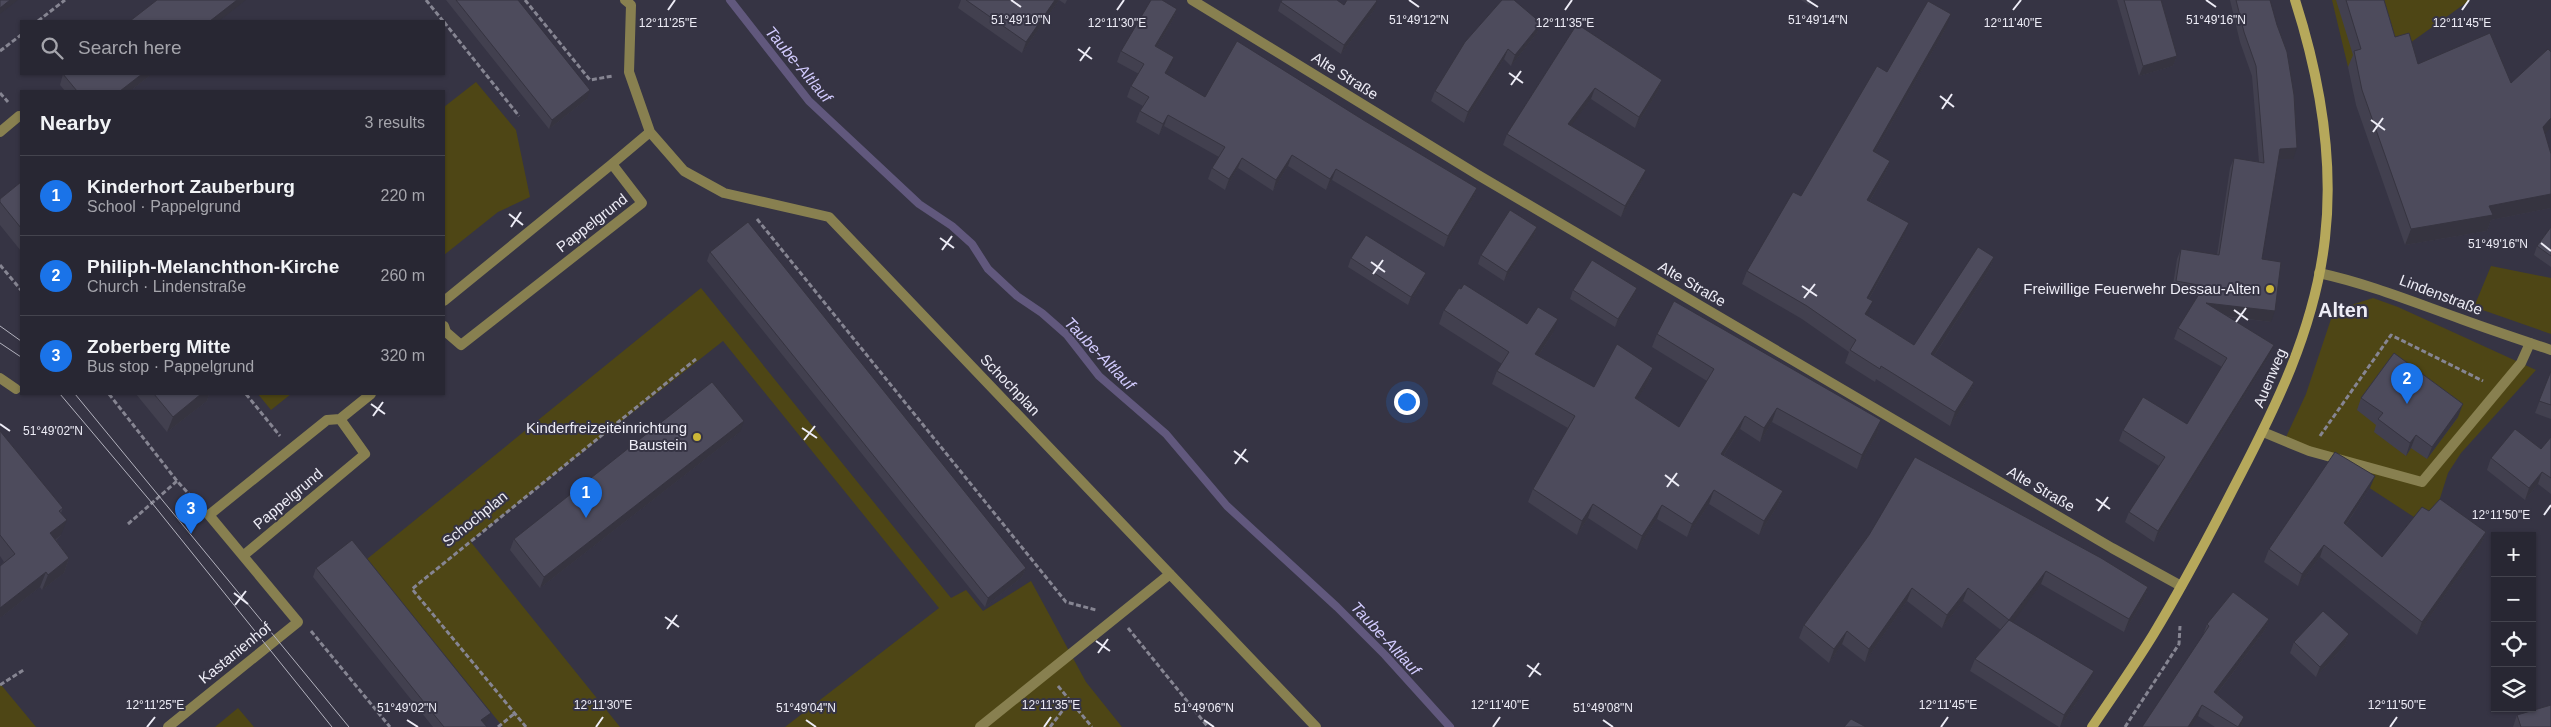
<!DOCTYPE html>
<html lang="en">
<head>
<meta charset="utf-8">
<style>
  :root { --surface:#282733; --page:#34333f; --text:#f1f3f6; --muted:#a5a5ac; --line:#44444e; --accent:#1a73e8 }
  body { margin:0; font-family:Helvetica,sans-serif; background:var(--page); color:var(--text) }
  .controls { position:absolute; right:15px; bottom:15px; display:grid; overflow:hidden; border-radius:0px; box-shadow:0 1px 4px #0004 }
  .controls button { width:45px; height:45px; display:grid; place-items:center; padding:0; border:0; border-bottom:1px solid var(--line); background:var(--surface); color:var(--text); font:25px sans-serif }
  .you { position:absolute; left:1406px; top:401px; width:18px; height:18px; margin:-12px; border:4px solid #fff; border-radius:50%; background:#1a73e8; box-shadow:0 0 0 8px #1a73e833 }
  .badge { display:grid; place-items:center; width:32px; height:32px; border-radius:50%; background:var(--accent); color:#fff; font-size:16px; font-weight:700 }
  .pin { position:absolute; translate:-50% -41px; filter:drop-shadow(0 1px 2px #0008) }
  .pin::after { content:''; position:absolute; top:26px; width:18px; height:15px; background:inherit; clip-path:polygon(0 0,100% 0,50% 100%) }
  .list { margin:0; padding:0; list-style:none }
  h2 { display:flex; justify-content:space-between; align-items:center; height:65px; margin:0; padding:0 20px; font-size:21px }
  h2 small { font-size:16px; font-weight:400; color:var(--muted) }
  .list li { display:grid; grid-template-columns:32px 1fr auto; gap:15px; align-items:center; box-sizing:border-box; height:80px; padding:0 20px; border-top:1px solid var(--line) }
  .list b { display:block; font-size:19px; white-space:nowrap }
  .list p { margin:0; font-size:16px; white-space:nowrap; color:var(--muted) }
  .list em { font-size:16px; font-style:normal; color:var(--muted) }
  .icon { flex:none; width:28px; height:28px; fill:none; stroke:currentColor; stroke-width:2; stroke-linecap:round; stroke-linejoin:round }
  .map { position:relative; flex:none; width:2551px; height:727px; overflow:hidden }
  .search { position:absolute; background:var(--surface); box-shadow:0 1px 4px #0004; left:20px; top:20px; width:425px; height:55px; display:flex; align-items:center; gap:12px; box-sizing:border-box; padding:0 18px; border-radius:0px; color:var(--muted); font-size:19px }
  .panel { position:absolute; background:var(--surface); box-shadow:0 1px 4px #0004; left:20px; top:90px; width:425px; height:305px; border-radius:0px }
  .map>svg:first-child { display:block }
  .green { fill:#4e4615 }
  .lines { fill:none; stroke-linecap:round; stroke-linejoin:round }
  .stream { stroke:#61587d; stroke-width:8 }
  .path { stroke:#868592; stroke-width:3; stroke-dasharray:5 2.5; stroke-linecap:butt }
  .lane { stroke:#888050; stroke-width:10 }
  .street { stroke:#888050; stroke-width:10 }
  .secondary { stroke:#b6a85b; stroke-width:10 }
  .tram { stroke:#b3b2be; stroke-width:1 }
  .wall { fill:#42404f }
  .shaded-wall { fill:#363440 }
  .building { fill:#4d4b5c; stroke:#363440 }
  .ticks { fill:none; stroke:#edecf6; stroke-width:2 }
  .poi-dot { fill:#ceb837; stroke:#363444; stroke-width:2 }
  .labels { text-anchor:middle; stroke-width:4; stroke-linejoin:round; paint-order:stroke }
  .street-label { font-size:15px; fill:#edecf6; stroke:#363444 }
  .poi-label { font-size:15px; fill:#edecf6; stroke:#363444; text-anchor:end }
  .water-label { font-size:16px; font-style:italic; fill:#d2cbfe; stroke:#363444 }
  .district-label { font-size:20px; font-weight:bold; fill:#edecf6; stroke:#363444 }
  .ticks-label { font-size:12px; text-anchor:middle; fill:#edecf6; stroke:#363444; stroke-width:4; stroke-linejoin:round; paint-order:stroke }
</style>
</head>
<body>
<div class="map">
<svg width="2551" height="727" viewBox="0 0 2551 727">
  <rect width="100%" height="100%" fill="#363444"/>
  <path class="green" d="M2332 0H2470L2403 48 2348 67Z
    M476 82 516 130 530 197 498 212 444 255V107Z
    M2491 266 2551 278V334L2474 307Z
    M701 288 951 598 966 590 983 611 1031 581 1086 682 1122 727H785L939 608 723 341 470 541 620 727H503L367 559Z
    M2373 298 2398 307 2536 370 2461 453 2448 473 2436 511 2417 519 2316 453 2286 437 2306 394 2331 319 2351 305Z
    M258 394H291L271 410Z
    M0 684 2 686 36 727H0Z
    M238 708 254 727H215Z"/>
  <g class="lines">
    <path class="stream" d="M730 0 809 101 919 204 952 226 972 244 988 269 1017 296 1042 313 1067 335 1099 376 1166 434 1227 506 1337 607 1385 655 1450 727"/>
    <path class="path" d="M426 0 443 21
      M525 0 590 80 613 76
      M38 21 65 0
      M444 22 519 116
      M0 51 21 35
      M0 93 8 102
      M757 219 1066 602 1096 610
      M0 265 21 290
      M109 394 177 481 198 504
      M246 394 280 436
      M2320 436 2391 335 2483 381
      M128 524 177 481
      M1128 628 1208 727
      M311 631 390 727
      M0 685 25 669
      M1058 686 1092 727
      M498 727 515 713
      M526 727 412 589 696 359
      M1050 727 1070 701
      M2125 727 2179 644 2180 626"/>
    <path class="lane" d="M2263 432 2309 451 2422 482 2521 363 2530 343"/>
    <path class="street" d="M1192 0 1478 175 2112 548 2181 586
      M0 132 19 116
      M650 132 684 171 724 193 829 217 1316 727
      M612 164 650 132 629 72 631 5 625 0
      M2319 273C2369 284 2413 302 2461 319 2491 330 2521 340 2551 350
      M444 301 612 164 642 203 461 345 446 332 444 326
      M0 378 16 389
      M244 555 365 454 340 419
      M168 727 298 622 209 515 327 420 340 419 371 394
      M980 727 1170 574"/>
    <path class="secondary" d="M2092 727C2113 696 2134 666 2153 635 2182 587 2208 538 2233 489 2275 409 2315 329 2325 238 2334 159 2319 75 2295 0"/>
    <path class="tram" d="M0 326 21 341
      M0 343 21 357
      M60 394 152 503 332 727
      M75 394 349 727"/>
  </g>
  <path class="wall" d="M446 0H518L587 99 549 129Z
    M961 0H1067L1065 4 1059 0 1022 53 958 8Z
    M1801 0H1812L1809 5Z
    M2117 0H2161L2177 56 2173 66 2139 76Z
    M2230 0H2270L2293 159H2278L2262 259 2271 322 2228 317 2274 345 2270 355 2154 542 2125 522 2129 512 2159 466 2119 441 2123 430 2187 424 2222 367 2174 339 2178 328 2198 296 2172 291 2177 259 2181 249 2217 255 2230 168 2234 158 2259 162 2252 76 2240 42Z
    M2336 0H2384L2395 37 2418 64 2511 83 2545 134 2551 154V208L2491 220 2487 231 2405 245 2356 105 2348 67 2353 55Z
    M1281 2 1374 10 1341 54 1278 11Z
    M1177 9 1173 20 1157 47 1170 68 1166 74 1205 97 1365 121 1477 188 1473 199 1444 247 1332 180 1326 190 1288 166 1273 191 1238 168 1225 190 1208 179 1212 168 1219 157 1164 126 1159 135 1136 122 1140 111 1143 106 1127 97 1131 86 1139 74 1117 62 1121 51Z
    M1541 23 1537 33 1511 66 1504 59 1464 123 1431 101 1435 91Z
    M1577 24 1662 80 1658 91 1635 128 1591 99 1571 125 1642 181 1621 217 1503 145 1507 134Z
    M1946 28 1875 152 1890 161 1885 174 1870 201 1904 236 1869 299 1867 315 1914 345 1994 257 1989 270 1934 356 1974 382 1970 395 1950 426 1876 379 1875 382 1845 363 1849 352 1802 319 1742 284 1747 271 1801 196 1887 72Z
    M63 74H152L130 91H65L60 85Z
    M21 182V251L0 225V199Z
    M1537 227 1534 236 1504 281 1478 264 1481 255Z
    M2551 227V267L2534 255 2537 246Z
    M710 252 1026 568 1022 577 985 607 707 261Z
    M1351 258 1426 273 1423 282 1408 305 1348 267Z
    M1637 288 1634 296 1615 327 1570 299 1573 290Z
    M1444 310 1527 324 1553 333 1538 356 1594 387 1653 368 1648 382 1637 399 1679 427 1707 381 1652 347 1657 334 1881 420 1877 434 1857 469 1772 422 1760 442 1740 429 1724 455 1783 491 1778 505 1759 535 1709 504 1687 537 1657 519 1637 550 1588 518 1577 535 1528 502 1533 489 1568 428 1492 384 1497 371 1502 364 1439 324Z
    M2551 371V419L2535 413Z
    M136 394H209L207 401 167 432Z
    M2361 398 2458 417 2427 459 2411 448 2406 456 2374 432 2376 425 2357 410Z
    M0 431 63 508 61 513V535L56 540 69 558 64 573 42 590 40 587 0 618V566L4 562 0 556Z
    M740 432 540 588 510 550 514 539Z
    M2551 437V494L2538 484 2525 500 2487 470 2491 458 2541 449Z
    M2370 488 2346 525 2382 557 2429 511 2486 532 2481 544 2417 635 2320 557 2298 586 2264 562 2269 549Z
    M1869 535 2148 587 2144 600 2124 632 2041 584 2012 622 2089 684 2060 727H2059L1970 671 1975 659 2001 630 1963 601 1942 628 1907 601 1865 662 1842 644 1829 663 1799 638 1804 625Z
    M316 568 487 722 484 724 487 727H433L313 577Z
    M2269 619 2265 630 2217 694 2244 717 2241 727H2215L2198 716 2203 635 2207 624Z
    M2349 634 2345 645 2316 677 2290 653 2294 642Z
    M2517 715 2551 727H2513Z"/>
  <path class="shaded-wall" d="M10 0H18L0 14V8Z
    M237 0H246L219 21H210Z
    M1055 0H1059L1022 53 1026 42Z
    M1377 1 1374 10 1341 54 1344 45Z
    M1177 9 1173 20 1151 57 1155 46Z
    M1951 14 1946 28 1868 164 1873 151Z
    M1541 23 1537 33 1511 66 1515 55Z
    M1508 49 1504 59 1464 123 1468 112Z
    M2177 56 2173 66 2139 76 2143 66Z
    M1174 57 1170 68 1161 84 1165 73Z
    M142 74H152L130 91H120Z
    M1662 80 1658 91 1635 128 1639 117Z
    M1595 88 1591 99 1564 135 1568 124Z
    M590 90 587 99 549 129 552 120Z
    M1168 115 1164 126 1159 135 1163 124Z
    M2551 118V128L2537 142 2543 127Z
    M2297 148 2293 159H2276L2280 149Z
    M1292 155 1288 166 1273 191 1276 180Z
    M1242 158 1238 168 1225 190 1229 179Z
    M1890 161 1885 174 1863 213 1867 200Z
    M1336 169 1332 180 1326 190 1330 179Z
    M1646 170 1642 181 1621 217 1625 206Z
    M1477 188 1473 199 1444 247 1448 236Z
    M2551 194V208L2491 220 2487 231 2405 245 2411 229 2489 206Z
    M1909 223 1904 236 1862 311 1867 298Z
    M1537 227 1534 236 1504 281 1507 272Z
    M1994 257 1989 270 1926 368 1931 354Z
    M1426 273 1423 282 1408 305 1411 297Z
    M1637 288 1634 296 1615 327 1618 319Z
    M1873 301 1868 314 1861 327 1865 314Z
    M2206 303 2275 311 2271 322 2202 313Z
    M1558 319 1553 333 1530 368 1535 354Z
    M2274 345 2270 355 2154 542 2158 531Z
    M1653 368 1648 382 1630 411 1635 398Z
    M1974 382 1970 395 1950 426 1955 412Z
    M201 394H209L207 401 167 432 173 417Z
    M2463 404 2458 417 2427 459 2432 447Z
    M1777 408 1772 422 1760 442 1764 428Z
    M1745 416 1740 429 1716 467 1721 454Z
    M1881 420 1877 434 1857 469 1862 455Z
    M744 421 740 432 540 588 544 577Z
    M2416 435 2411 448 2406 456 2410 443Z
    M2542 472 2538 484 2525 500 2529 488Z
    M2375 476 2370 488 2339 535 2344 523Z
    M1714 490 1709 504 1687 537 1692 524Z
    M1783 491 1778 505 1759 535 1764 521Z
    M1593 504 1588 518 1577 535 1582 521Z
    M1662 505 1657 519 1637 550 1642 536Z
    M67 520 61 535 45 548 50 533Z
    M2486 532 2481 544 2417 635 2422 622Z
    M2324 545 2320 557 2298 586 2302 574Z
    M69 558 64 573 42 590 48 575Z
    M1026 568 1022 577 985 607 988 598Z
    M2046 571 2041 584 2005 633 2009 620Z
    M46 572 40 587 0 618V608Z
    M2148 587 2144 600 2124 632 2129 619Z
    M1912 588 1907 601 1865 662 1869 649Z
    M1968 588 1963 601 1942 628 1947 615Z
    M2269 619 2265 630 2210 703 2214 692Z
    M1847 631 1842 644 1829 663 1834 649Z
    M2349 634 2345 645 2316 677 2320 667Z
    M2094 671 2089 684 2060 727 2064 715Z
    M2202 705 2198 716 2191 727H2188Z
    M491 713 487 722 481 727V720Z
    M2244 717 2241 727H2238Z"/>
  <path class="building" d="M0 0H10L0 8Z
    M157 0H237L210 21H130Z
    M456 0H518L590 90 552 120Z
    M966 0H1055L1026 42Z
    M1151 0H1162L1177 9 1155 46 1174 57 1165 73 1205 97 1237 41 1365 121 1477 188 1448 236 1336 169 1330 179 1292 155 1276 180 1242 158 1229 179 1212 168 1225 147 1168 115 1163 124 1140 111 1149 97 1131 86 1144 64 1121 51Z
    M1282 0H1337L1344 5 1347 0H1376L1377 1 1344 45 1281 2Z
    M1502 0H1514L1541 23 1515 55 1508 49 1468 112 1435 91 1465 42Z
    M2124 0H2161L2177 56 2143 66Z
    M2236 0H2270L2277 25 2287 52 2294 95 2297 148 2280 149 2262 259 2281 262 2275 311 2206 303 2274 345 2158 531 2129 512 2165 457 2123 430 2143 397 2187 424 2227 358 2178 328 2204 286 2176 281 2181 249 2219 255 2234 158 2264 163 2256 66 2244 32Z
    M2346 0H2384L2395 37 2409 33 2418 64 2490 33 2511 83 2548 49 2551 52V118L2543 127 2551 154V194L2489 206 2493 215 2411 229 2362 90 2354 51 2361 49Z
    M1928 1 1951 14 1873 151 1890 161 1867 200 1909 223 1867 298 1873 301 1865 314 1914 345 1978 247 1994 257 1931 354 1974 382 1955 412 1881 366 1880 369 1850 350 1856 340 1807 306 1747 271 1793 192 1801 196 1877 66 1887 72Z
    M1577 24 1662 80 1639 117 1595 88 1568 124 1646 170 1625 206 1507 134Z
    M63 74H142L120 91H77Z
    M21 182V228L0 202V199Z
    M1510 210 1537 227 1507 272 1481 255Z
    M748 222 1026 568 988 598 710 252Z
    M2551 227V256L2537 246Z
    M1366 235 1426 273 1411 297 1351 258Z
    M1592 260 1637 288 1618 319 1573 290Z
    M1464 284 1527 324 1538 307 1558 319 1535 354 1594 387 1617 344 1653 368 1635 398 1679 427 1714 369 1657 334 1674 301 1881 420 1862 455 1777 408 1764 428 1745 416 1721 454 1783 491 1764 521 1714 490 1692 524 1662 505 1642 536 1593 504 1582 521 1533 489 1575 416 1497 371 1509 352 1444 310 1459 288 1461 289Z
    M2394 353 2463 404 2432 447 2416 435 2410 443 2378 419 2383 413 2361 398Z
    M2551 371V405L2539 401Z
    M712 382 744 421 544 577 514 539Z
    M154 394H201L173 417Z
    M2515 429 2541 449 2551 437V478L2542 472 2529 488 2491 458Z
    M0 431 63 508 59 511 67 520 50 533 69 558 48 575 46 572 0 608V566L15 554 0 535Z
    M2335 452 2375 476 2344 523 2382 557 2422 507 2429 511 2440 499 2486 532 2422 622 2324 545 2302 574 2269 549Z
    M1915 457 2101 558 2148 587 2129 619 2046 571 2009 620 1968 588 1947 615 1912 588 1869 649 1847 631 1834 649 1804 625 1869 535Z
    M352 540 491 713 481 720 487 727H444L316 568Z
    M2233 592 2269 619 2214 692 2244 717 2238 727 2202 705 2188 727H2142L2209 626 2207 624Z
    M2323 611 2349 634 2320 667 2294 642Z
    M2009 620 2094 671 2064 715 1975 659Z
    M2551 705V727H2521L2517 715Z
    M1851 719 1866 727H1844Z"/>
  <path class="ticks" d="M1011 0 1021 7M1409 0 1419 7M1807 0 1818 7M2206 0 2216 7M668 10 675 0M1117 10 1124 0M1565 10 1572 0M2013 10 2021 0M2462 10 2469 0M1078 49 1092 59M1080 61 1090 47M1509 73 1523 83M1511 85 1521 71M1940 96 1954 107M1942 109 1952 94M2371 120 2385 130M2373 132 2383 118M509 214 523 225M511 227 521 212M940 238 954 248M2541 243 2551 251M942 250 952 236M1371 262 1385 272M1373 274 1383 260M1802 286 1817 296M1804 298 1815 284M2234 310 2248 320M2236 322 2246 308M371 404 385 414M373 416 383 402M0 424 10 431M802 428 817 438M804 440 815 426M1234 451 1248 462M1235 464 1246 449M1665 475 1679 486M1667 487 1677 473M2096 499 2110 509M2098 511 2108 497M2544 515 2551 505M234 593 248 604M235 605 246 591M665 617 679 627M667 629 677 615M1096 641 1110 651M1098 653 1108 639M1527 665 1541 675M1529 677 1539 663M407 720 418 727M806 720 816 727M1204 720 1214 727M1603 720 1613 727M147 727 155 717M596 727 603 717M1044 727 1051 717M1493 727 1500 717M1941 727 1948 717M2390 727 2397 717"/>
  <g class="poi-dot">
    <circle cx="2270" cy="289" r="5"/>
    <circle cx="697" cy="437" r="5"/>
  </g>
  <g class="labels">
    <g class="street-label">
      <text transform="translate(1345 76) rotate(32)" y="5">Alte Straße</text>
      <text transform="translate(592 223) rotate(-38)" y="5">Pappelgrund</text>
      <text transform="translate(1692 284) rotate(30)" y="5">Alte Straße</text>
      <text transform="translate(2441 295) rotate(21)" y="5">Lindenstraße</text>
      <text transform="translate(2270 378) rotate(-67)" y="5">Auenweg</text>
      <text transform="translate(1010 385) rotate(46)" y="5">Schochplan</text>
      <text transform="translate(2041 489) rotate(30)" y="5">Alte Straße</text>
      <text transform="translate(288 499) rotate(-40)" y="5">Pappelgrund</text>
      <text transform="translate(475 519) rotate(-39)" y="5">Schochplan</text>
      <text transform="translate(235 653) rotate(-39)" y="5">Kastanienhof</text>
    </g>
    <g class="poi-label">
      <text x="2260" y="294">Freiwillige Feuerwehr Dessau-Alten</text>
      <text x="687" y="433">Kinderfreizeiteinrichtung<tspan x="687" dy="17">Baustein</tspan></text>
    </g>
    <g class="water-label">
      <text transform="translate(799 64) rotate(50)" y="6">Taube-Altlauf</text>
      <text transform="translate(1100 353) rotate(46)" y="6">Taube-Altlauf</text>
      <text transform="translate(1386 638) rotate(47)" y="6">Taube-Altlauf</text>
    </g>
    <g class="district-label">
      <text x="2343" y="317">Alten</text>
    </g>
  </g>
  <g class="ticks-label">
    <text x="1818" y="24">51°49'14"N</text>
    <text x="2216" y="24">51°49'16"N</text>
    <text x="1021" y="24">51°49'10"N</text>
    <text x="1419" y="24">51°49'12"N</text>
    <text x="668" y="27">12°11'25"E</text>
    <text x="1117" y="27">12°11'30"E</text>
    <text x="1565" y="27">12°11'35"E</text>
    <text x="2013" y="27">12°11'40"E</text>
    <text x="2462" y="27">12°11'45"E</text>
    <text x="2498" y="248">51°49'16"N</text>
    <text x="53" y="435">51°49'02"N</text>
    <text x="2501" y="519">12°11'50"E</text>
    <text x="155" y="709">12°11'25"E</text>
    <text x="603" y="709">12°11'30"E</text>
    <text x="1051" y="709">12°11'35"E</text>
    <text x="1500" y="709">12°11'40"E</text>
    <text x="1948" y="709">12°11'45"E</text>
    <text x="2397" y="709">12°11'50"E</text>
    <text x="407" y="712">51°49'02"N</text>
    <text x="806" y="712">51°49'04"N</text>
    <text x="1204" y="712">51°49'06"N</text>
    <text x="1603" y="712">51°49'08"N</text>
  </g>
</svg>
<div class="controls">
<button>+</button>
<button>−</button>
<button><svg class="icon" aria-label="locate" viewBox="0 0 24 24"><circle cx="12" cy="12" r="6"/><path d="M12 2v4M12 18v4M2 12h4M18 12h4"/></svg></button>
<button><svg class="icon" aria-label="layers" viewBox="0 0 24 24"><path d="M12 4l9 5-9 5-9-5zM3 14l9 5 9-5"/></svg></button>
</div>
<div class="you"></div>
<div class="pin badge" style="left:586px;top:518px">1</div>
<div class="pin badge" style="left:2407px;top:404px">2</div>
<div class="pin badge" style="left:191px;top:534px">3</div>
<div class="search"><svg class="icon" aria-label="search" viewBox="0 0 24 24"><circle cx="10" cy="10" r="6"/><path d="M15 15l6 6"/></svg>Search here</div>
<section class="panel">
<h2>Nearby<small>3 results</small></h2>
<ul class="list">
<li><span class="badge">1</span><div><b>Kinderhort Zauberburg</b><p>School · Pappelgrund</p></div><em>220 m</em></li>
<li><span class="badge">2</span><div><b>Philiph-Melanchthon-Kirche</b><p>Church · Lindenstraße</p></div><em>260 m</em></li>
<li><span class="badge">3</span><div><b>Zoberberg Mitte</b><p>Bus stop · Pappelgrund</p></div><em>320 m</em></li>
</ul>
</section>
</div>
</body>
</html>
